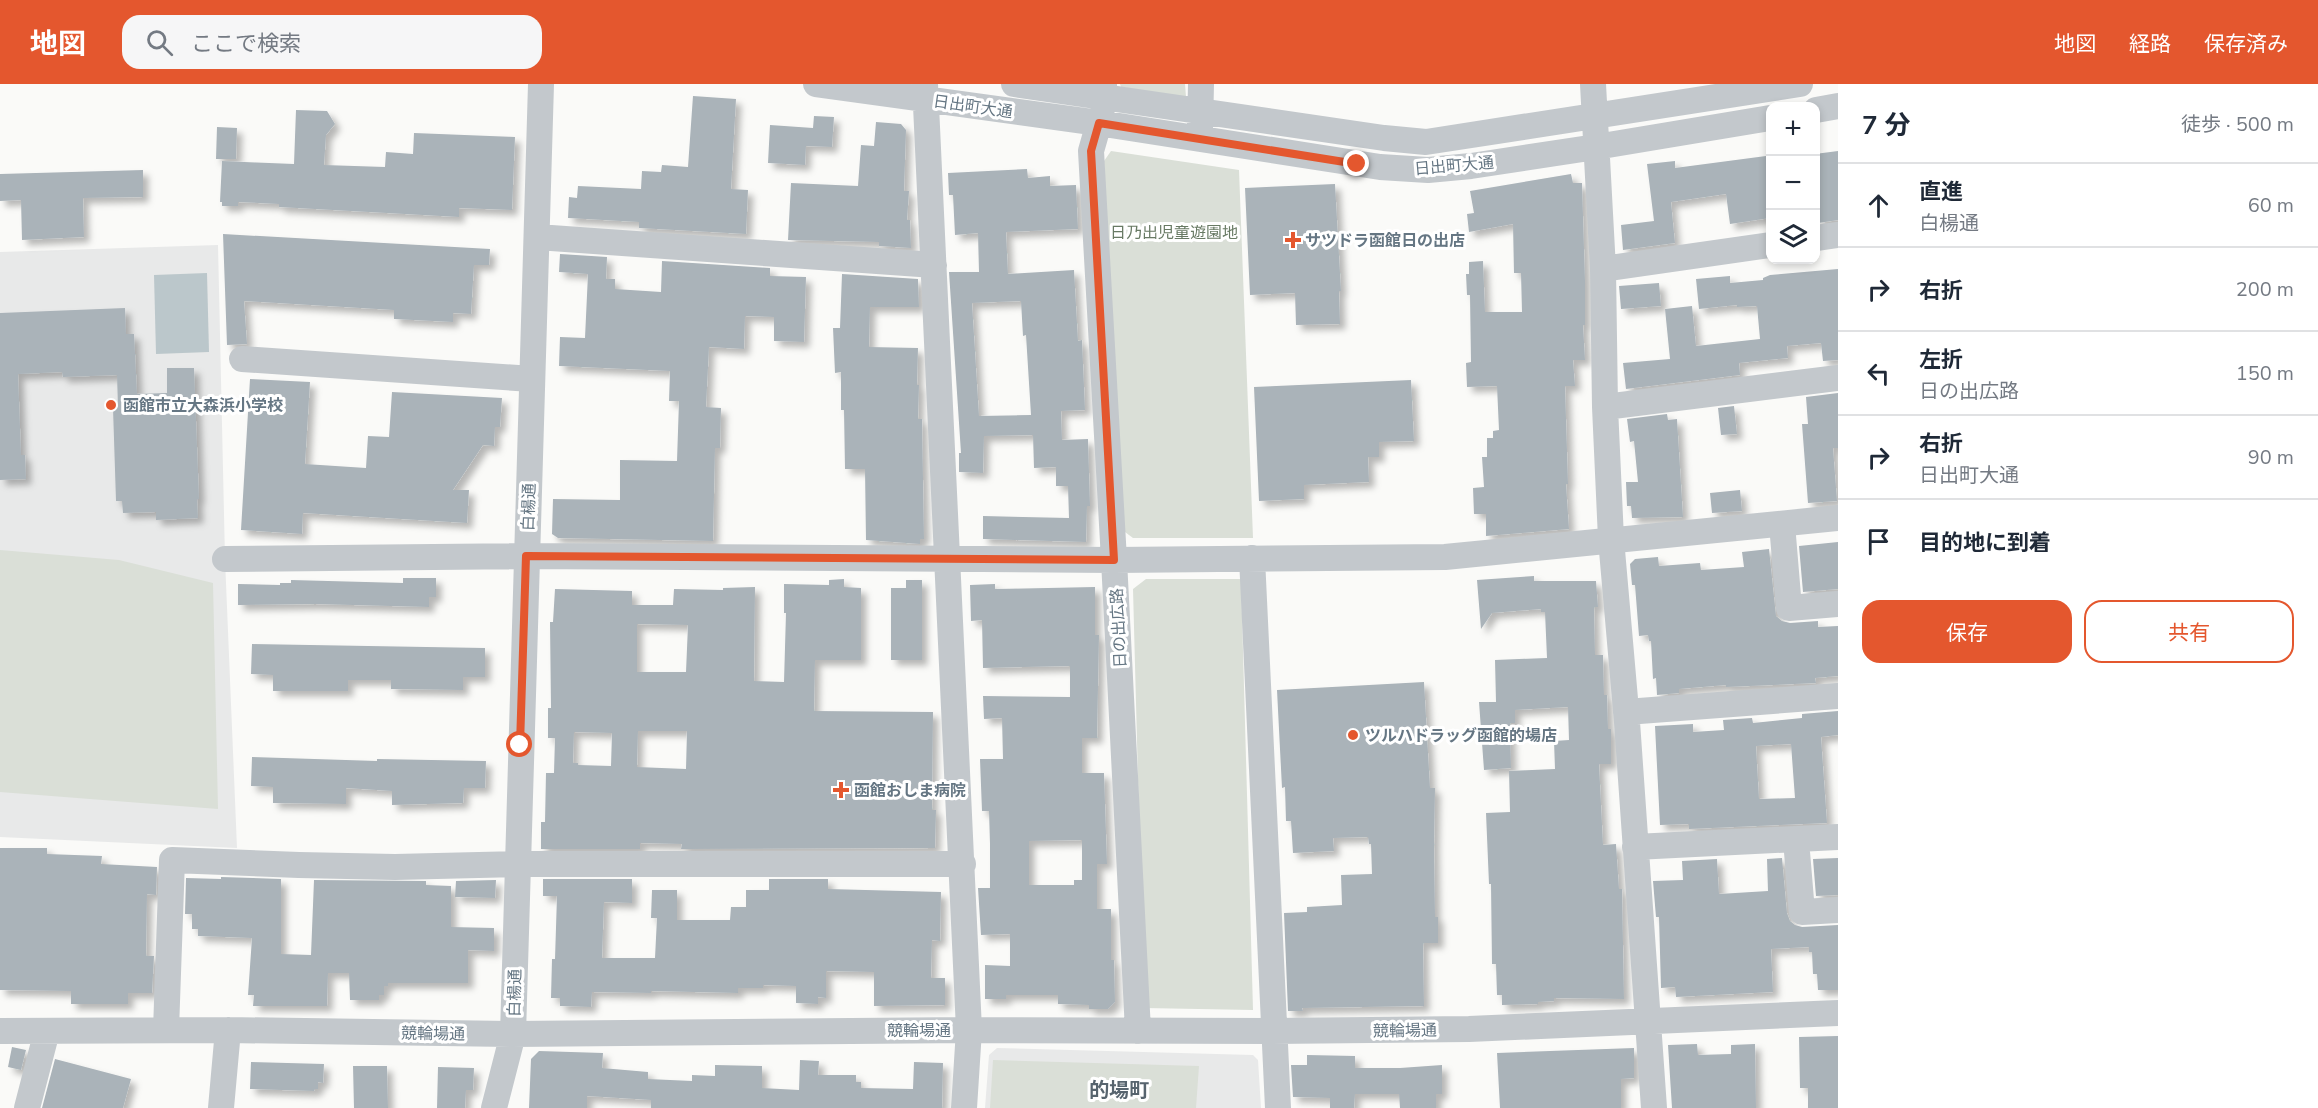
<!DOCTYPE html>
<html lang="ja">
<head>
<meta charset="utf-8">
<style>
  :root { --surface:#fff; --page:#f6f6f7; --text:#1f2937; --muted:#747a83; --line:#e0e1e3; --accent:#e4572e }
  body { margin:0; font-family:"Nunito Sans","Noto Sans JP",sans-serif; background:var(--page); color:var(--text) }
  .controls { position:absolute; right:18px; top:18px; display:grid; overflow:hidden; border-radius:12px; box-shadow:0 3px 9px #0003 }
  .controls button { width:54px; height:54px; display:grid; place-items:center; padding:0; border:0; border-bottom:2px solid var(--line); background:var(--surface); color:var(--text); font:30px sans-serif }
  .stop { position:absolute; width:18px; height:18px; margin:-14px; border:4px solid #e4572e; border-radius:50%; background:#fff }
  .stop.end { background:#e4572e; border-color:#fff; box-shadow:0 2px 6px #0008 }
  .list { margin:0; padding:0; list-style:none }
  h2 { display:flex; justify-content:space-between; align-items:center; height:78px; margin:0; padding:0 24px; font-size:26px }
  h2 small { font-size:20px; font-weight:400; color:var(--muted) }
  .list li { display:grid; grid-template-columns:39px 1fr auto; gap:18px; align-items:center; box-sizing:border-box; height:84px; padding:0 24px; border-top:2px solid var(--line) }
  .list b { display:block; font-size:22px; white-space:nowrap }
  .list p { margin:0; font-size:20px; white-space:nowrap; color:var(--muted) }
  .list em { font-size:20px; font-style:normal; color:var(--muted) }
  .actions { display:flex; gap:12px; padding:18px 24px }
  .actions a { flex:1; padding:14px 0; border:2px solid var(--accent); border-radius:18px; text-align:center; font-size:21px; color:var(--accent) }
  .actions .main { background:var(--accent); color:#fff }
  .icon { flex:none; width:33px; height:33px; fill:none; stroke:currentColor; stroke-width:2; stroke-linecap:round; stroke-linejoin:round }
  .map { position:relative; flex:none; width:1838px; height:1024px; overflow:hidden }
  header { display:flex; align-items:center; gap:36px; box-sizing:border-box; height:84px; padding:0 30px; background:var(--accent); color:#fff }
  header strong { font-size:28px }
  nav { display:flex; gap:33px; margin-inline-start:auto; font-size:21px }
  .search { width:420px; height:54px; background:var(--page); display:flex; align-items:center; gap:15px; box-sizing:border-box; padding:0 21px; border-radius:18px; color:var(--muted); font-size:22px }
  main { display:flex }
  aside { flex:1; background:var(--surface) }
  .map>svg:first-child { display:block }
  .built { fill:#e8e9e9 }
  .green { fill:#dadfd7 }
  .water { fill:#bbc7cb }
  .building { fill:#aab3b9; fill-rule:evenodd; filter:url(#shadow) }
  .lines { fill:none; stroke-linecap:round; stroke-linejoin:round }
  .minor { stroke:#c3c8cc; stroke-width:26 }
  .route { stroke:#e4572e; stroke-width:8 }
  .poi-dot { fill:#e4572e; stroke:#fff; stroke-width:2 }
  .labels { text-anchor:middle; stroke-width:6; stroke-linejoin:round; paint-order:stroke }
  .street-label { font-size:16px; fill:#657683; stroke:#fff }
  .park-label { font-size:16px; fill:#687a64; stroke:#fff }
  .poi-label { font-size:16px; font-weight:bold; fill:#657683; stroke:#fff; text-anchor:start }
  .quarter-label { font-size:20px; font-weight:bold; fill:#57646e; stroke:#fff }
</style>
</head>
<body>
<header>
<strong>地図</strong>
<div class="search"><svg class="icon" aria-label="search" viewBox="0 0 24 24"><circle cx="10" cy="10" r="6"/><path d="M15 15l6 6"/></svg>ここで検索</div>
<nav><a>地図</a><a>経路</a><a>保存済み</a></nav>
</header>
<main>
<div class="map">
<svg width="1838" height="1024" viewBox="0 0 1838 1024">
  <defs>
    <filter id="shadow"><feDropShadow dx="5.5" dy="5.5" stdDeviation="3" flood-color="#0004"/></filter>
  </defs>
  <rect width="100%" height="100%" fill="#fafaf8"/>
  <path class="built" d="M218 161 225 475 237 764 0 753V168Z
    M997 964 1253 971 1258 976 1261 1024H985L989 971Z"/>
  <path class="green" d="M1120 0H1185L1186 13 1121 3Z
    M1111 67 1239 86 1253 454H1133L1121 445 1104 77Z
    M0 466 119 476 213 499 218 725 0 708Z
    M1146 495H1241L1253 926 1144 924 1133 505Z
    M993 976 1199 982 1196 1024H990Z"/>
  <path class="water" d="M207 189 209 268 156 270 154 191Z"/>
  <path class="building" d="M693 12 736 15 731 105 748 106 746 150 639 144V138L568 134 569 113 577 114 578 102 641 105 642 87 661 88 662 81 688 83Z
    M296 26 327 27 335 40 326 51 324 81 385 83 386 68 413 70 414 49 515 53 512 126 459 124V133L279 123V120L238 118V122H222V118H220L222 77 294 80Z
    M814 32 834 33 832 63 806 62 805 81 768 79 770 41 813 44Z
    M876 38 901 40 906 46 904 107H909L907 136H910L911 164 879 162V158L788 156 791 99 858 102 861 61 874 62Z
    M217 43 237 44 236 75H216Z
    M1838 67V136L1818 139 1815 118V70Z
    M1766 72 1770 101V134L1730 140 1726 110 1671 118 1675 159 1623 166 1621 141 1654 137 1647 80 1675 77V84Z
    M1027 85 1028 94 1050 92V102L1076 101 1078 145 1006 148 1008 190 1074 186 1078 257 1082 256 1085 326 1061 327 1062 356 1088 355 1090 422H1087L1086 458 983 455V432L1069 434 1068 402H1056V383L1034 384 1033 351 984 352 983 389 959 388V369H961L949 188H979L978 149 955 151 953 111H949L948 89ZM1021 217 1023 252 1026 251 1031 331 979 332 972 219Z
    M143 86V113L83 114 84 153 22 156 21 116 0 117V90Z
    M1571 90 1573 99H1582L1585 197V241H1583L1585 276H1573L1575 302H1565L1568 400H1566L1569 445 1486 452V430H1474L1473 404 1484 403 1482 373H1487V354H1493V347L1499 346 1497 302 1467 303 1466 279 1471 278 1470 211H1467L1466 190H1469V178L1483 177 1485 228H1522L1521 189H1514L1513 140 1469 148 1467 130 1474 129 1470 107Z
    M1335 100 1341 207H1339L1340 240 1296 241 1295 209 1250 211 1245 104Z
    M223 150 490 165 489 181H474L471 230 453 229V238L394 235V226L244 217 247 260 227 261Z
    M560 170 607 173 606 195H615V205L661 208 662 177 770 184V192L806 193 804 258 774 257V233L745 232 744 265 709 263 706 323 721 324 720 364H715L713 457 558 454 552 450 553 415 620 416V376L677 377 679 317H669L670 287 559 282 560 253 585 254 588 190 559 188Z
    M1838 185V276L1823 277 1821 259 1787 262 1788 274 1739 279 1740 291 1626 305 1623 279 1670 275 1665 225 1692 222 1696 262 1760 255 1757 222 1737 223V221L1699 225 1696 195 1730 192V199L1763 196V194L1770 191Z
    M842 190 918 195 919 223H870L869 263 918 264 917 301H919L918 335H922L924 455H920V460L866 456 865 385H845L844 326H841V288L835 289 833 244H840Z
    M1659 199 1661 222 1621 225 1619 202Z
    M125 224 126 250H134L137 310 167 309V284H194L199 415H197L198 434 156 436V428L123 429 122 417H116L113 324 118 323 117 291 63 293 62 288 18 290 21 371H25L26 395 0 396V229Z
    M250 295 310 298 305 380 366 384 368 352 389 353 392 308 502 314 500 343H495L494 362 483 361 453 406H469L467 439 303 429 302 450 241 446Z
    M1411 296 1414 357 1379 358V373H1368L1369 398 1304 401V415L1259 417 1254 303Z
    M1838 309V364H1833L1837 417 1808 419 1802 340H1808L1806 313Z
    M1734 322 1737 350 1721 351 1718 324Z
    M1667 330 1668 336 1677 335 1683 433 1632 434 1631 422H1627L1626 398H1638L1634 357 1630 358 1627 335Z
    M1740 406 1742 427 1712 429 1710 409Z
    M1838 458V505L1803 508 1799 462Z
    M1769 465 1776 532 1782 537 1790 539 1818 537V543L1838 542V592L1815 594 1816 599 1726 603V601L1679 605V609L1657 611 1656 594 1653 595 1651 557H1649L1648 551 1639 552 1635 501H1632L1630 480 1635 475 1658 473 1659 482 1700 479 1701 486 1744 483 1742 468Z
    M1534 492V497H1596L1598 523H1594L1595 571H1603L1604 611H1607L1608 645H1611V680H1599L1603 761 1616 760 1619 805H1622L1624 915 1554 914V917L1538 918V920L1502 921V911H1497L1496 880H1492L1491 800H1489L1486 729 1510 728 1509 687 1555 685 1554 657 1569 656 1568 623 1515 626V639H1510L1511 684 1484 686 1479 618H1496L1495 576 1547 574 1545 528H1541V525L1492 529 1481 545 1477 496Z
    M403 494H436V513H429V523L315 520 238 521V500L280 501V499H291V496L403 499Z
    M844 495V503L861 504V576H815L814 627 933 628 932 726H936L935 764 681 765 682 760 640 759V765H541V738H545L546 689H554L555 654H548V624H551L550 538H553L555 505 632 507V521H673L674 505 723 506V504L755 503 754 597 784 598 786 529H784V500L829 501V496ZM637 540 688 541 686 588H637ZM638 647H687L686 685 637 683ZM574 648 612 649 611 682 578 681V679H573Z
    M906 496H922V576H891V504H906Z
    M995 500V505L1095 503V551H1099L1097 654H1082V689H1104L1107 780H1097V825H1111V876H1114L1115 918 1108 925H1089V921L1058 920V911H1006V915H985V881L1010 882V850L981 851 978 804H990V760L989 727H982L980 675H1003L1002 634 984 635 983 612 1070 613V582L983 584 982 536 971 537 970 501ZM1082 756V796H1074V801H1029V757Z
    M252 560 485 564V593H463V606L391 605V596H348V607H273V591L251 590Z
    M1424 598 1430 704H1435L1434 761 1435 833H1438V859H1423L1424 922 1302 924 1303 927H1288L1284 829 1307 828V823L1342 821 1341 791 1372 790 1371 760H1369L1368 753 1333 754 1334 767 1293 769 1291 737H1286L1285 703 1282 704 1277 606Z
    M1838 627V651L1821 653 1827 739 1689 745V740L1660 741 1655 642 1693 640V648L1724 646 1723 636 1752 634 1753 639 1802 634V630ZM1791 660 1795 714 1759 715 1756 662Z
    M252 673 377 677V675L486 677 485 704H464L463 719 392 721V707L346 704V720L273 719V703L251 702Z
    M0 764H47V770L102 772 101 780 157 783 156 811 147 810 146 872H154L152 909H128V920H71V907L0 906Z
    M1782 774 1787 829 1790 837 1795 841 1802 843 1838 841V906H1818L1817 890H1813L1812 868H1809V863L1771 865 1773 908 1676 913 1675 903 1661 904 1659 833H1656L1653 797 1683 796 1682 777 1717 775 1719 810 1768 807 1767 775Z
    M1838 774V811L1816 812 1813 775Z
    M221 793 281 795V870L311 871 314 796 426 797V801L451 802V843L494 844V867L468 866V899H388V902H384V911H379V916H350L349 889H328L327 922H253L254 911H248L252 854 198 852V845H192V830H185L186 794 221 795Z
    M543 795H632V819L604 818 602 874H655L657 834H651L652 806H677V836H730L731 823H746V806H769V795H828V805L941 808 940 857 932 856 931 894H945V921L874 922V888L826 887V914L818 913V920L796 919V902L763 901V904H738V909L651 907V909L592 908 591 923 560 922V914H551L552 875H555L557 812H543Z
    M496 796 495 814 455 813 456 797Z
    M1838 952V1024H1808V1004H1800L1799 953Z
    M1697 960 1698 971 1731 970V961L1755 960 1756 1024H1672L1668 961Z
    M12 963 26 966 21 986 8 983Z
    M1634 964V994L1621 995V1024H1500L1497 969Z
    M539 967 603 969 602 984 648 988V995L692 997V991L715 992V981L762 982V1004L799 1006 800 976 819 977 818 991H856V998H861V1004L913 1005 914 978 943 979 942 1024H651V1016L587 1012V1024H529L531 975Z
    M1307 971 1355 972V984H1400L1442 981V1010H1436V1024H1400L1399 1010H1355L1354 1024H1330V1014L1293 1013 1291 981H1307Z
    M55 975 131 995 123 1024H42Z
    M251 978 324 980 323 999 318 998V1005H315L314 1007 250 1005Z
    M353 982H387L388 1024H354Z
    M438 983 474 984 473 1006H466L465 1024H437Z"/>
  <g class="lines">
    <path class="minor" d="M816 0 1099 39 1380 83 1428 86 1471 82 1596 63 1770 34
      M925 0 969 946 964 1024
      M1014 0 1384 54 1426 58 1800 0
      M1104 0C1105 23 1097 45 1091 67L1114 476 1138 947
      M1593 0 1603 185 1605 323 1611 455 1627 638 1654 1024
      M1816 26 1838 22
      M1200 45 1201 0
      M537 153 934 181
      M1816 154 1838 151
      M1603 185 1770 161
      M242 275 532 295
      M1605 323 1838 294
      M1782 440 1789 524 1838 520
      M1252 474 1278 1024
      M225 475 526 472 1114 476 1445 473 1838 434
      M1626 628 1838 612
      M1796 756 1802 828 1838 826
      M1635 763 1838 753
      M166 946 172 776 299 781 395 783 517 780H963
      M0 947 228 946 513 950 969 946 1273 947 1469 945 1838 929
      M27 1024 47 947
      M221 1024 228 946
      M494 1024 513 950 541 0"/>
  </g>
  <g class="lines">
    <path class="route" d="M520 661 526 472 1114 476 1091 67 1099 39 1357 80"/>
  </g>
  <g class="poi-dot">
    <path d="M1290 147h6v6h6v6h-6v6h-6v-6h-6v-6h6z"/>
    <circle cx="111" cy="321" r="6"/>
    <circle cx="1353" cy="651" r="6"/>
    <path d="M838 697h6v6h6v6h-6v6h-6v-6h-6v-6h6z"/>
  </g>
  <g class="labels">
    <g class="street-label">
      <text transform="translate(973 22) rotate(8)" y="6">日出町大通</text>
      <text transform="translate(1454 81) rotate(-5)" y="6">日出町大通</text>
      <text transform="translate(528 423) rotate(-88)" y="6">白楊通</text>
      <text transform="translate(1118 544) rotate(-93)" y="6">日の出広路</text>
      <text transform="translate(514 909) rotate(-89)" y="6">白楊通</text>
      <text x="919" y="952">競輪場通</text>
      <text transform="translate(1405 946) rotate(-1)" y="6">競輪場通</text>
      <text transform="translate(433 949) rotate(1)" y="6">競輪場通</text>
    </g>
    <g class="park-label">
      <text x="1174" y="154">日乃出児童遊園地</text>
    </g>
    <g class="poi-label">
      <text x="1305" y="162">サツドラ函館日の出店</text>
      <text x="123" y="327">函館市立大森浜小学校</text>
      <text x="1365" y="657">ツルハドラッグ函館的場店</text>
      <text x="854" y="712">函館おしま病院</text>
    </g>
    <g class="quarter-label">
      <text x="1119" y="1013">的場町</text>
    </g>
  </g>
</svg>
<div class="controls">
<button>+</button>
<button>−</button>
<button><svg class="icon" aria-label="layers" viewBox="0 0 24 24"><path d="M12 4l9 5-9 5-9-5zM3 14l9 5 9-5"/></svg></button>
</div>
<div class="stop" style="left:520px;top:661px"></div>
<div class="stop end" style="left:1357px;top:80px"></div>
</div>
<aside>
<h2>7 分<small>徒歩 · 500 m</small></h2>
<ul class="list">
<li><svg class="icon" aria-label="ahead" viewBox="0 0 24 24"><path d="M12 20V5M6 11l6-6 6 6"/></svg><div><b>直進</b><p>白楊通</p></div><em>60 m</em></li>
<li><svg class="icon" aria-label="right" viewBox="0 0 24 24"><path d="M7 20v-9h11M14 6l5 5-5 5"/></svg><div><b>右折</b></div><em>200 m</em></li>
<li><svg class="icon" aria-label="left" viewBox="0 0 24 24"><path d="M17 20v-9H6M10 6l-5 5 5 5"/></svg><div><b>左折</b><p>日の出広路</p></div><em>150 m</em></li>
<li><svg class="icon" aria-label="right" viewBox="0 0 24 24"><path d="M7 20v-9h11M14 6l5 5-5 5"/></svg><div><b>右折</b><p>日出町大通</p></div><em>90 m</em></li>
<li><svg class="icon" aria-label="arrive" viewBox="0 0 24 24"><path d="M6 21V4h12l-3 4 3 4H6"/></svg><div><b>目的地に到着</b></div></li>
</ul>
<div class="actions"><a class="main">保存</a><a>共有</a></div>
</aside>
</main>
</body>
</html>
